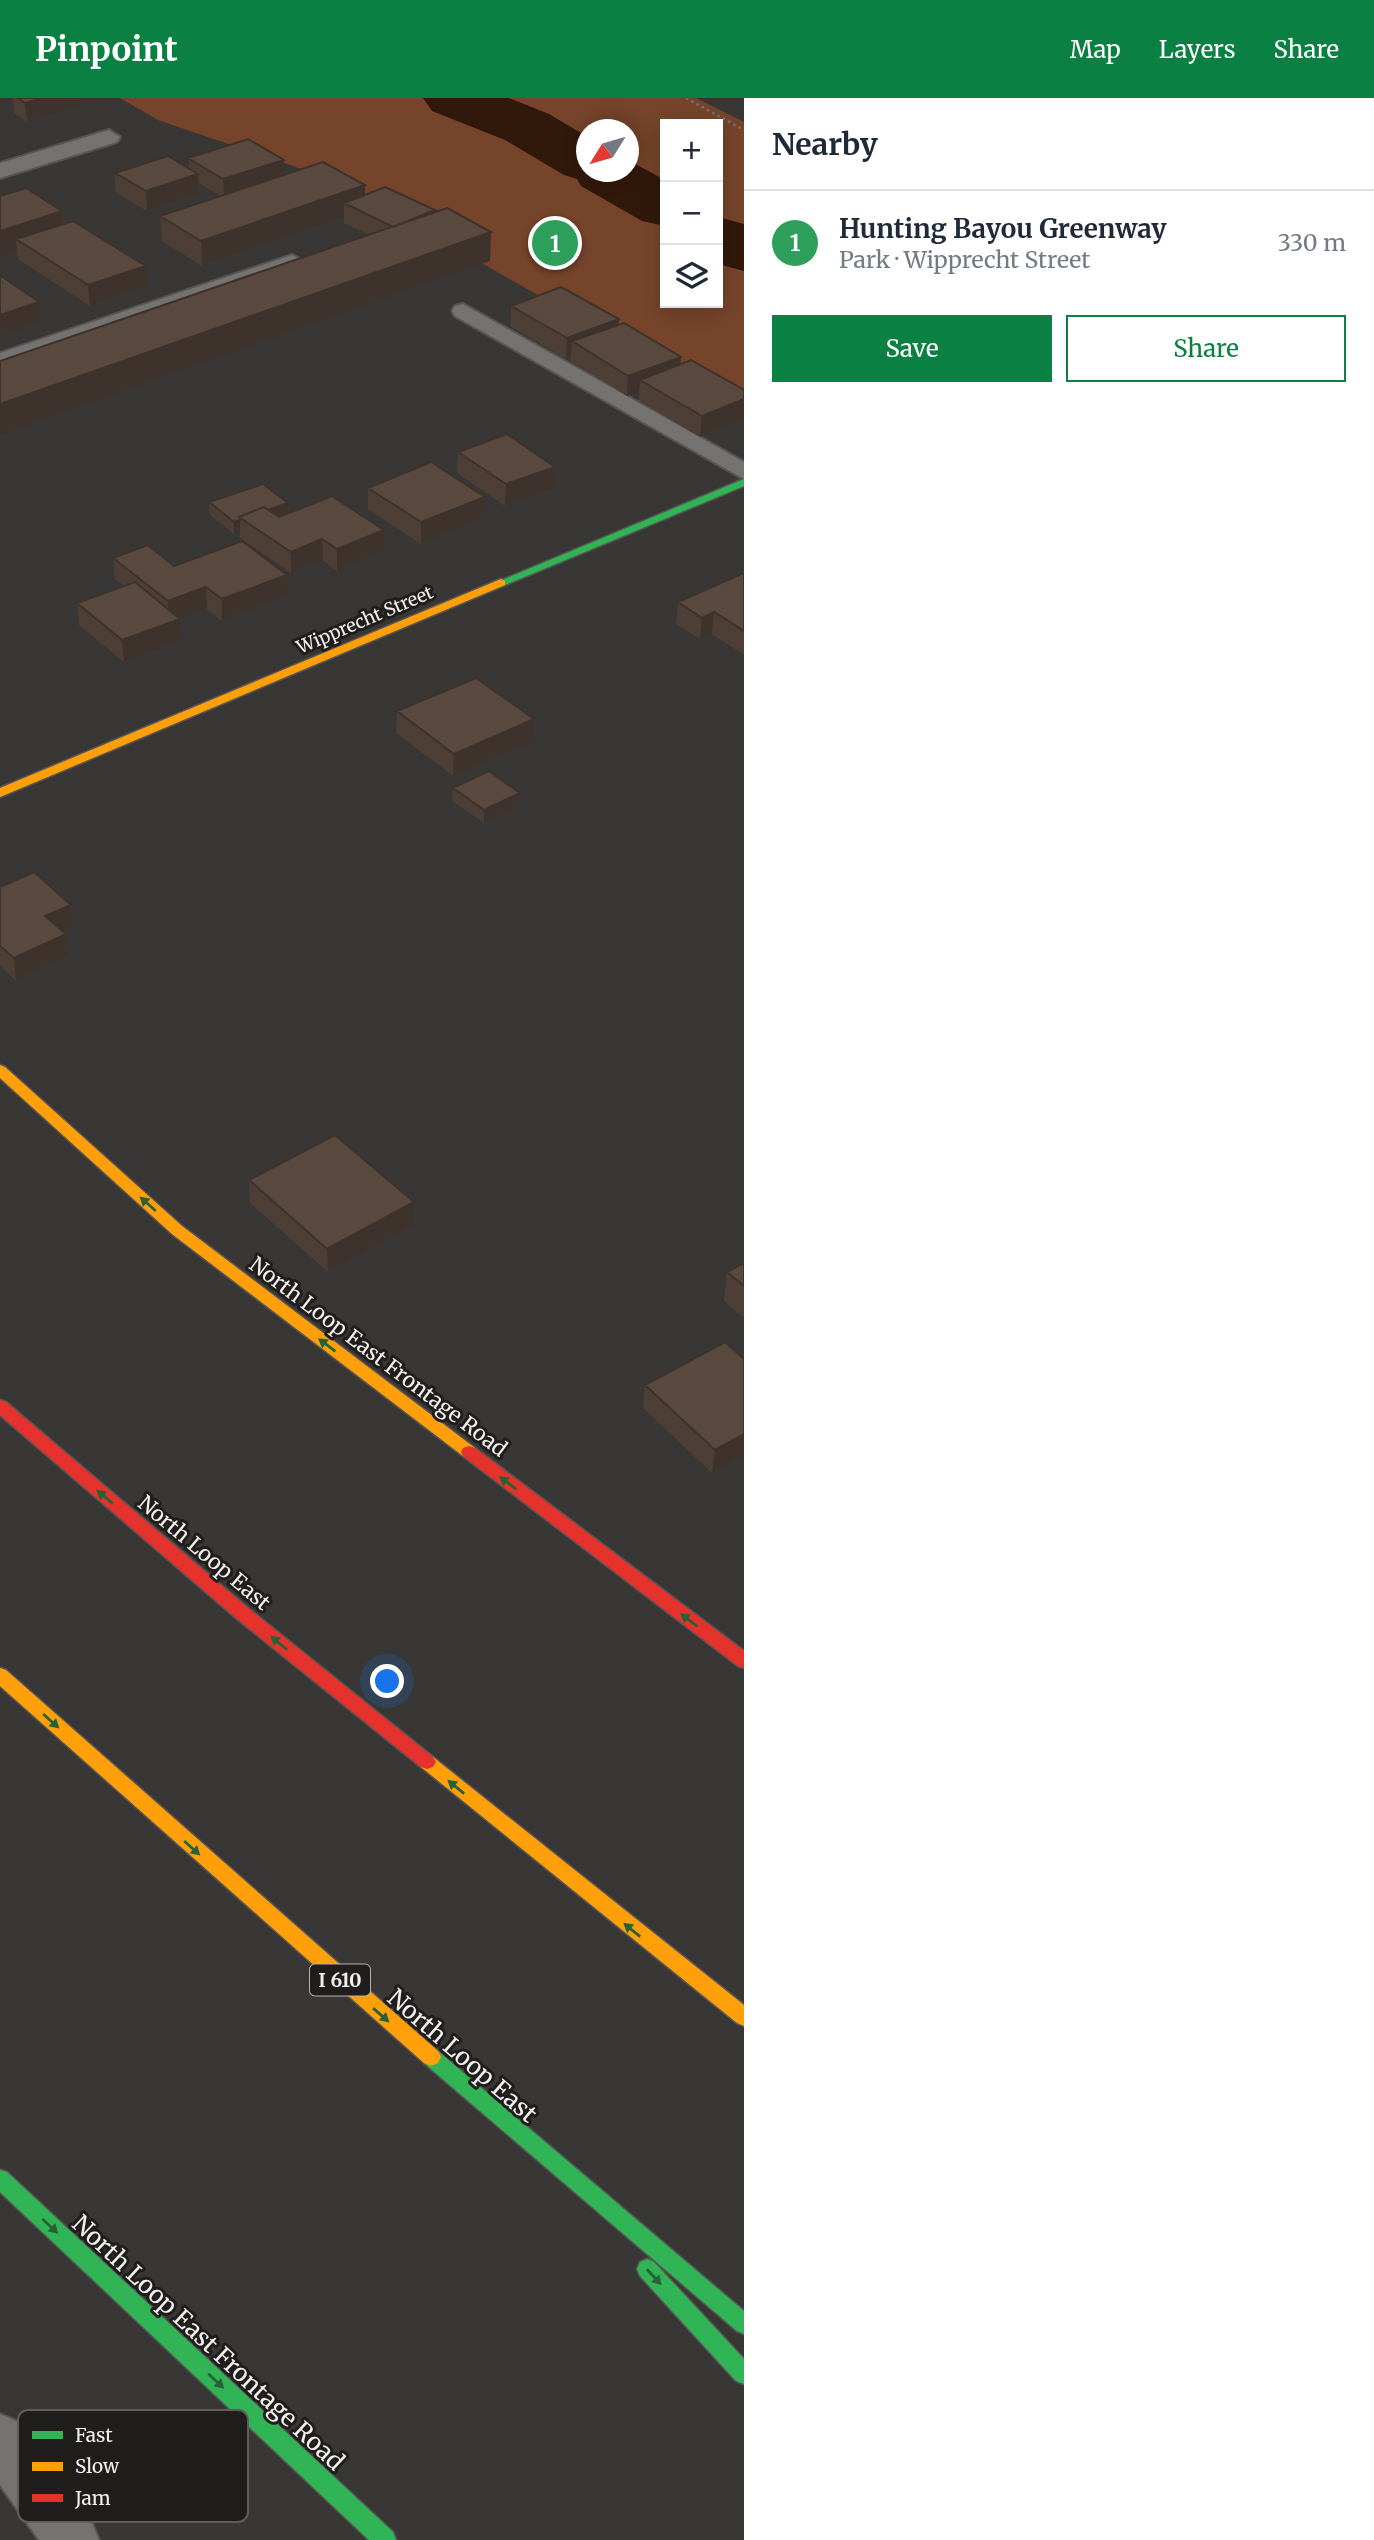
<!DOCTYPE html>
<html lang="en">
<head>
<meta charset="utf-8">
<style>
  :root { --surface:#fff; --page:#f6f6f7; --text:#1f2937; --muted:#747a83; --line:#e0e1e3; --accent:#0b8043 }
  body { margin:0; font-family:Merriweather,serif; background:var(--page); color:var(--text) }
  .controls { position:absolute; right:21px; top:21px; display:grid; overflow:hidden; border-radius:0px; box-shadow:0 4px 18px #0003 }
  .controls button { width:63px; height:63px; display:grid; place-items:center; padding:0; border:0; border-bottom:2px solid var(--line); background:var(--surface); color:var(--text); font:35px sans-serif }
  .compass { position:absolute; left:576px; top:21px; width:63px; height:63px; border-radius:50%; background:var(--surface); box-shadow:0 4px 18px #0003; rotate:233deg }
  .you { position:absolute; left:388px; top:1584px; width:24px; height:24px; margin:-18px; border:5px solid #fff; border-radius:50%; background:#1a73e8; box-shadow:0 0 0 10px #1a73e833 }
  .badge { display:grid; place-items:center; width:46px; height:46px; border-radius:50%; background:var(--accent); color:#fff; font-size:23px; font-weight:700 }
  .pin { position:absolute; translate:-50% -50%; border:4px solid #fff; box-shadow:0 2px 7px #0006 }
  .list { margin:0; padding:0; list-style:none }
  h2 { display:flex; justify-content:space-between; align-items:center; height:91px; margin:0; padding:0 28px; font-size:30px }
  h2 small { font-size:23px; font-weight:400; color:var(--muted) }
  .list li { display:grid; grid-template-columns:46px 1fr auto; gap:21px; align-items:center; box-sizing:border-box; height:105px; padding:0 28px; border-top:2px solid var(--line) }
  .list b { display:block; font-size:26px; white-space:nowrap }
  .list p { margin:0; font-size:23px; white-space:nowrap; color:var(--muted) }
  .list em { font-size:23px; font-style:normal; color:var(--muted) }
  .actions { display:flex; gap:14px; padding:21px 28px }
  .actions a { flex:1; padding:16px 0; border:2px solid var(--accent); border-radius:0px; text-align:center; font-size:24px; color:var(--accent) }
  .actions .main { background:var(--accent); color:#fff }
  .icon { flex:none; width:38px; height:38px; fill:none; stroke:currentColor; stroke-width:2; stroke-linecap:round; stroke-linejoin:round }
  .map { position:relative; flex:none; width:744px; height:2442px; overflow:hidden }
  header { display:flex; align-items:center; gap:42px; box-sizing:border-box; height:98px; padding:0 35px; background:var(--accent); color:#fff }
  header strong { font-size:33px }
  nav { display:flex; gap:38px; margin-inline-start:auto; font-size:24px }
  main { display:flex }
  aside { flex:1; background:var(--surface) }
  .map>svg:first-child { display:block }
  .green { fill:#76442b; fill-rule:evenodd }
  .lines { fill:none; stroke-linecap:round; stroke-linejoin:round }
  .river { fill:#30180b; fill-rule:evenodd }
  .lane-casing { stroke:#575554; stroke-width:4 }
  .street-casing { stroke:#575554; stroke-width:4 }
  .fast-casing { stroke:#575554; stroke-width:3 }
  .slow-casing { stroke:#575554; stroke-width:3 }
  .jam-casing { stroke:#575554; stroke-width:3 }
  .path { stroke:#757473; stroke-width:2.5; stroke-dasharray:2.5 3.5; stroke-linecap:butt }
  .lane { fill:#747371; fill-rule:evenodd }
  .street { fill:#747371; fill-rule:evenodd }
  .fast { fill:#30b455; fill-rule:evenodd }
  .slow { fill:#ff9f0a; fill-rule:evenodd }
  .jam { fill:#e5322d; fill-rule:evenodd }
  .wall { fill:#4d3f36 }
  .shaded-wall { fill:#3e332c }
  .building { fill:#59493f; stroke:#3e332c; stroke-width:2 }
  .oneway { fill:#276236 }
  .labels { text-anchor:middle; stroke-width:6; stroke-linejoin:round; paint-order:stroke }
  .far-street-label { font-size:18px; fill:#f3f0ef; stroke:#201e1d }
  .shield { fill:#201e1d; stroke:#b4b1b0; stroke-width:2 }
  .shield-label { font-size:19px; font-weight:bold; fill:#f3f0ef }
  .street-label { font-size:21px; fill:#f3f0ef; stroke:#201e1d }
  .near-street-label { font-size:24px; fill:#f3f0ef; stroke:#201e1d }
  .key { fill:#201e1d; stroke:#5f5d5c; stroke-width:2 }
  .key-label { font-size:19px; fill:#f3f0ef }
</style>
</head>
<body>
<header>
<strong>Pinpoint</strong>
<nav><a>Map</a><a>Layers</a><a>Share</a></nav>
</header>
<main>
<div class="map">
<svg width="744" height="2442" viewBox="0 0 744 2442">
  <rect width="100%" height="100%" fill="#393735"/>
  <path class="green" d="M120 0H696L744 24V315L340 84 158 22ZM665 26H718V205H665ZM586 32H628V74H586Z"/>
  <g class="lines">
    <path class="river" d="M423 0H509L549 16 586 38V74H628V62L665 82V128L642 123 581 88 577 81 564 77 505 42 432 13Z
      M718 119 744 126V173L718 166Z"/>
    <g class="lane-casing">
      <path id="lane" d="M292 157 303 163 300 168 0 269V255Z
        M463 206 744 364V381L455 218 452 213 455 208Z"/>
    </g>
    <g class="street-casing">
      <path id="street" d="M109 32 120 39 117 44 0 80V65Z
        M0 2316 19 2324 91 2423 99 2442H39L0 2387Z"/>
    </g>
    <g class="fast-casing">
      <path id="fast" d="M744 381V388L505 487H497L495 485Z
        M431 1950 438 1953 744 2213V2236L737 2233 424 1965 421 1959 424 1953Z
        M0 2072 7 2074 393 2434 396 2442H369L0 2094Z
        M647 2161 654 2164 744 2261V2286L736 2283 640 2178 637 2171 640 2164Z"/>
    </g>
    <g class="slow-casing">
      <path id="slow" d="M501 481 505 483V487L0 699V690Z
        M0 967 5 969 182 1128 475 1350 477 1354 475 1358H463L172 1136 0 980Z
        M0 1570 6 1572 438 1953 441 1959 438 1965 431 1968 424 1965 0 1588Z
        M427 1657 433 1659 744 1907V1928L737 1925 421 1669 418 1664 421 1659Z"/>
    </g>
    <g class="jam-casing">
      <path id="jam" d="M0 1302 6 1304 248 1510 433 1659 436 1664 433 1669 427 1671 421 1669 236 1520 0 1317Z
        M469 1348 475 1350 744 1553V1570L738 1568 463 1358 461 1354 463 1350Z"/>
    </g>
    <path class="path" d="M686 0 744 32"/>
    <use href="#lane" class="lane"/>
    <use href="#street" class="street"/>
    <use href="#fast" class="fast"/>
    <use href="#slow" class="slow"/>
    <use href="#jam" class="jam"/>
  </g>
  <path class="wall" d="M10 0H81L82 8 27 24 14 15 13 2Z
    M188 60 284 77 365 97 435 112V114L491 134 490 163 369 137 344 125V119L202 168 162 143 160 118 220 98 199 85V95L147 113 116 95 115 75 189 70Z
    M0 98 62 113 63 126 146 168 147 188 90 208 18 161 17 153Z
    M511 208 619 221 618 227 681 267 744 292 700 339 639 303V294L627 298 571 263V259L566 261 510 228Z
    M458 354 555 369 554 390 505 408 457 375Z
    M368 390 484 420 421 446 368 411Z
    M209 404 288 405 289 415 384 453 337 473 323 463 291 475 240 440V434L234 436 209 416Z
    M113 460 174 468 288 498 222 523 207 511 180 521 181 543 124 564 79 527 77 505 124 488 115 481Z
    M744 475V557L712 536 700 541 676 526 678 504Z
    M397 613 533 644 453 678 396 635Z
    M453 690 520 695V708L484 725 452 703Z
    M0 789 73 829 64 834 68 858 16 883 0 868Z
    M249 1082 414 1127 328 1174 250 1105Z
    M744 1165V1220L724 1203 727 1174Z
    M744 1261 712 1375 643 1310 645 1287Z"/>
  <path class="shaded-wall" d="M42 0H81L82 8 27 24 25 5Z
    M284 62 285 82 224 101 223 81Z
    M198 76 199 95 147 113 146 93Z
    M365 87V112L344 105V119L202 168 201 143Z
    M62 113 64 138 16 141 17 153 0 159V133Z
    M491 134 490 163 0 337V306Z
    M146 168 147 188 90 208 88 187Z
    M39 204 41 224 0 238V217Z
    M619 221 617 241 572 243 571 259 566 261 567 240Z
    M681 259 680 279 640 282 639 294 627 298 628 278Z
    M744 301V321L700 339 702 318Z
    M555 369 554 390 505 408 506 386Z
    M485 399 484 420 421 446V424Z
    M288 405 289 417 254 429 242 421Z
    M240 422V434L234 436V424Z
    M384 432V453L337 473V451Z
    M322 441 323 463 291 475V454Z
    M287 477 288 498 222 523V501Z
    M206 489 207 511 169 525 168 503Z
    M714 514 712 536 700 541 702 520Z
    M180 521 181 543 124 564 122 542Z
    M534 621 533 644 453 678 454 656Z
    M520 695V708L484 725V712Z
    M71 807 73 829 48 841 45 818Z
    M66 836 68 858 16 883 14 860Z
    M414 1104V1127L328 1174 327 1151Z
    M744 1336V1358L712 1375 715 1352Z"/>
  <path class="building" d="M18 0H42L25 5Z
    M248 41 284 62 223 81 188 60Z
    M168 58 198 76 146 93 115 75Z
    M323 64 365 87 201 143 160 118Z
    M385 89 435 112 393 129 344 105Z
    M26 90 62 113 0 133V98Z
    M447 110 491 134 0 306V263Z
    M73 123 146 168 88 187 16 141Z
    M1 178 39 204 0 217V179Z
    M561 189 619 221 567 240 511 208Z
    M624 225 681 259 628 278 572 243Z
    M691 262 744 292V301L702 318 640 282Z
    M507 336 555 369 506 386 458 354Z
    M431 364 485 399 421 424 368 390Z
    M263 386 288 405 268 412 264 409 239 419 240 422 234 424 209 404Z
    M332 398 384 432 337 451 322 441 291 454 239 419 264 409 279 419Z
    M242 443 287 477 222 501 206 489 168 503 113 460 148 447 174 468Z
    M744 475V533L714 514 702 520 678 504Z
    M135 484 180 521 122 542 77 505Z
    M476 580 534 621 454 656 397 613Z
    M489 673 520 695 484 712 453 690Z
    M34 774 71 807 45 818 66 836 14 860 0 848V789Z
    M335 1037 414 1104 327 1151 249 1082Z
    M744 1165V1188L727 1174Z
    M725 1244 744 1261V1336L715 1352 645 1287Z"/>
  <defs><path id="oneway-solid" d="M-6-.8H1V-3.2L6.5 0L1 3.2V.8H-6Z" transform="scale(1.75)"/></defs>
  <g class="oneway">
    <use href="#oneway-solid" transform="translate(148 1106) rotate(-138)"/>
    <use href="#oneway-solid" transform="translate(327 1247) rotate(-143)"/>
    <use href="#oneway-solid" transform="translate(508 1385) rotate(-143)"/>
    <use href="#oneway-solid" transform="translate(105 1399) rotate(-140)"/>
    <use href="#oneway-solid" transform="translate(689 1522) rotate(-143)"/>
    <use href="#oneway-solid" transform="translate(279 1545) rotate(-141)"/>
    <use href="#oneway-solid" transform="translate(51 1623) rotate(42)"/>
    <use href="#oneway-solid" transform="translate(456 1689) rotate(-141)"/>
    <use href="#oneway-solid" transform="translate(192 1750) rotate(42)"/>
    <use href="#oneway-solid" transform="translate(632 1832) rotate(-141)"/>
    <use href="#oneway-solid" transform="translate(381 1917) rotate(41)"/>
    <use href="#oneway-solid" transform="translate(50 2128) rotate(43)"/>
    <use href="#oneway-solid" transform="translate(654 2179) rotate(47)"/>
    <use href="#oneway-solid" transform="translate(216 2283) rotate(43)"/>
  </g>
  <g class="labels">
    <g class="far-street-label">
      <text transform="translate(365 522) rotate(-23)" y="6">Wipprecht Street</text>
    </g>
    <rect class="shield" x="310" y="1866.5" width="60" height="31" rx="5"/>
    <g class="shield-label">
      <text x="340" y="1889">I 610</text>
    </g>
    <g class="street-label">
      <text transform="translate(378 1259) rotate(37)" y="7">North Loop East Frontage Road</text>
      <text transform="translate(204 1455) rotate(40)" y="7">North Loop East</text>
    </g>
    <g class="near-street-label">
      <text transform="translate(462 1958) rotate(41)" y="8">North Loop East</text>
      <text transform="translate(208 2245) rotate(43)" y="8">North Loop East Frontage Road</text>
    </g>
  </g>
  <rect x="18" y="2312" width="230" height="112" rx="10" class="key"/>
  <rect x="32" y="2333" width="31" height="8" fill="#30b455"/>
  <rect x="32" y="2364" width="31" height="9" fill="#ff9f0a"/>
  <rect x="32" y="2396" width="31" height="8" fill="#e5322d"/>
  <g class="key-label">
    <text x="75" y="2344">Fast</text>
    <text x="75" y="2375">Slow</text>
    <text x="75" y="2407">Jam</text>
  </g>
</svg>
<div class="controls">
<button>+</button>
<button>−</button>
<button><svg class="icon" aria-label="layers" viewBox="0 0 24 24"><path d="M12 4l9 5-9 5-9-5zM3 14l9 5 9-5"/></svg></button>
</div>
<svg class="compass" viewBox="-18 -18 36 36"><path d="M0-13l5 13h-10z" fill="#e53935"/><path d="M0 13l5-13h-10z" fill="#747a83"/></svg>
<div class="you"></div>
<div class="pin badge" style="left:555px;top:145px;background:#2e9e5b">1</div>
</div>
<aside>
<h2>Nearby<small></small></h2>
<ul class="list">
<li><span class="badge" style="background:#2e9e5b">1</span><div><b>Hunting Bayou Greenway</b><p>Park · Wipprecht Street</p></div><em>330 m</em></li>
</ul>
<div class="actions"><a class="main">Save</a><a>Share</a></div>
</aside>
</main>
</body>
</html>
